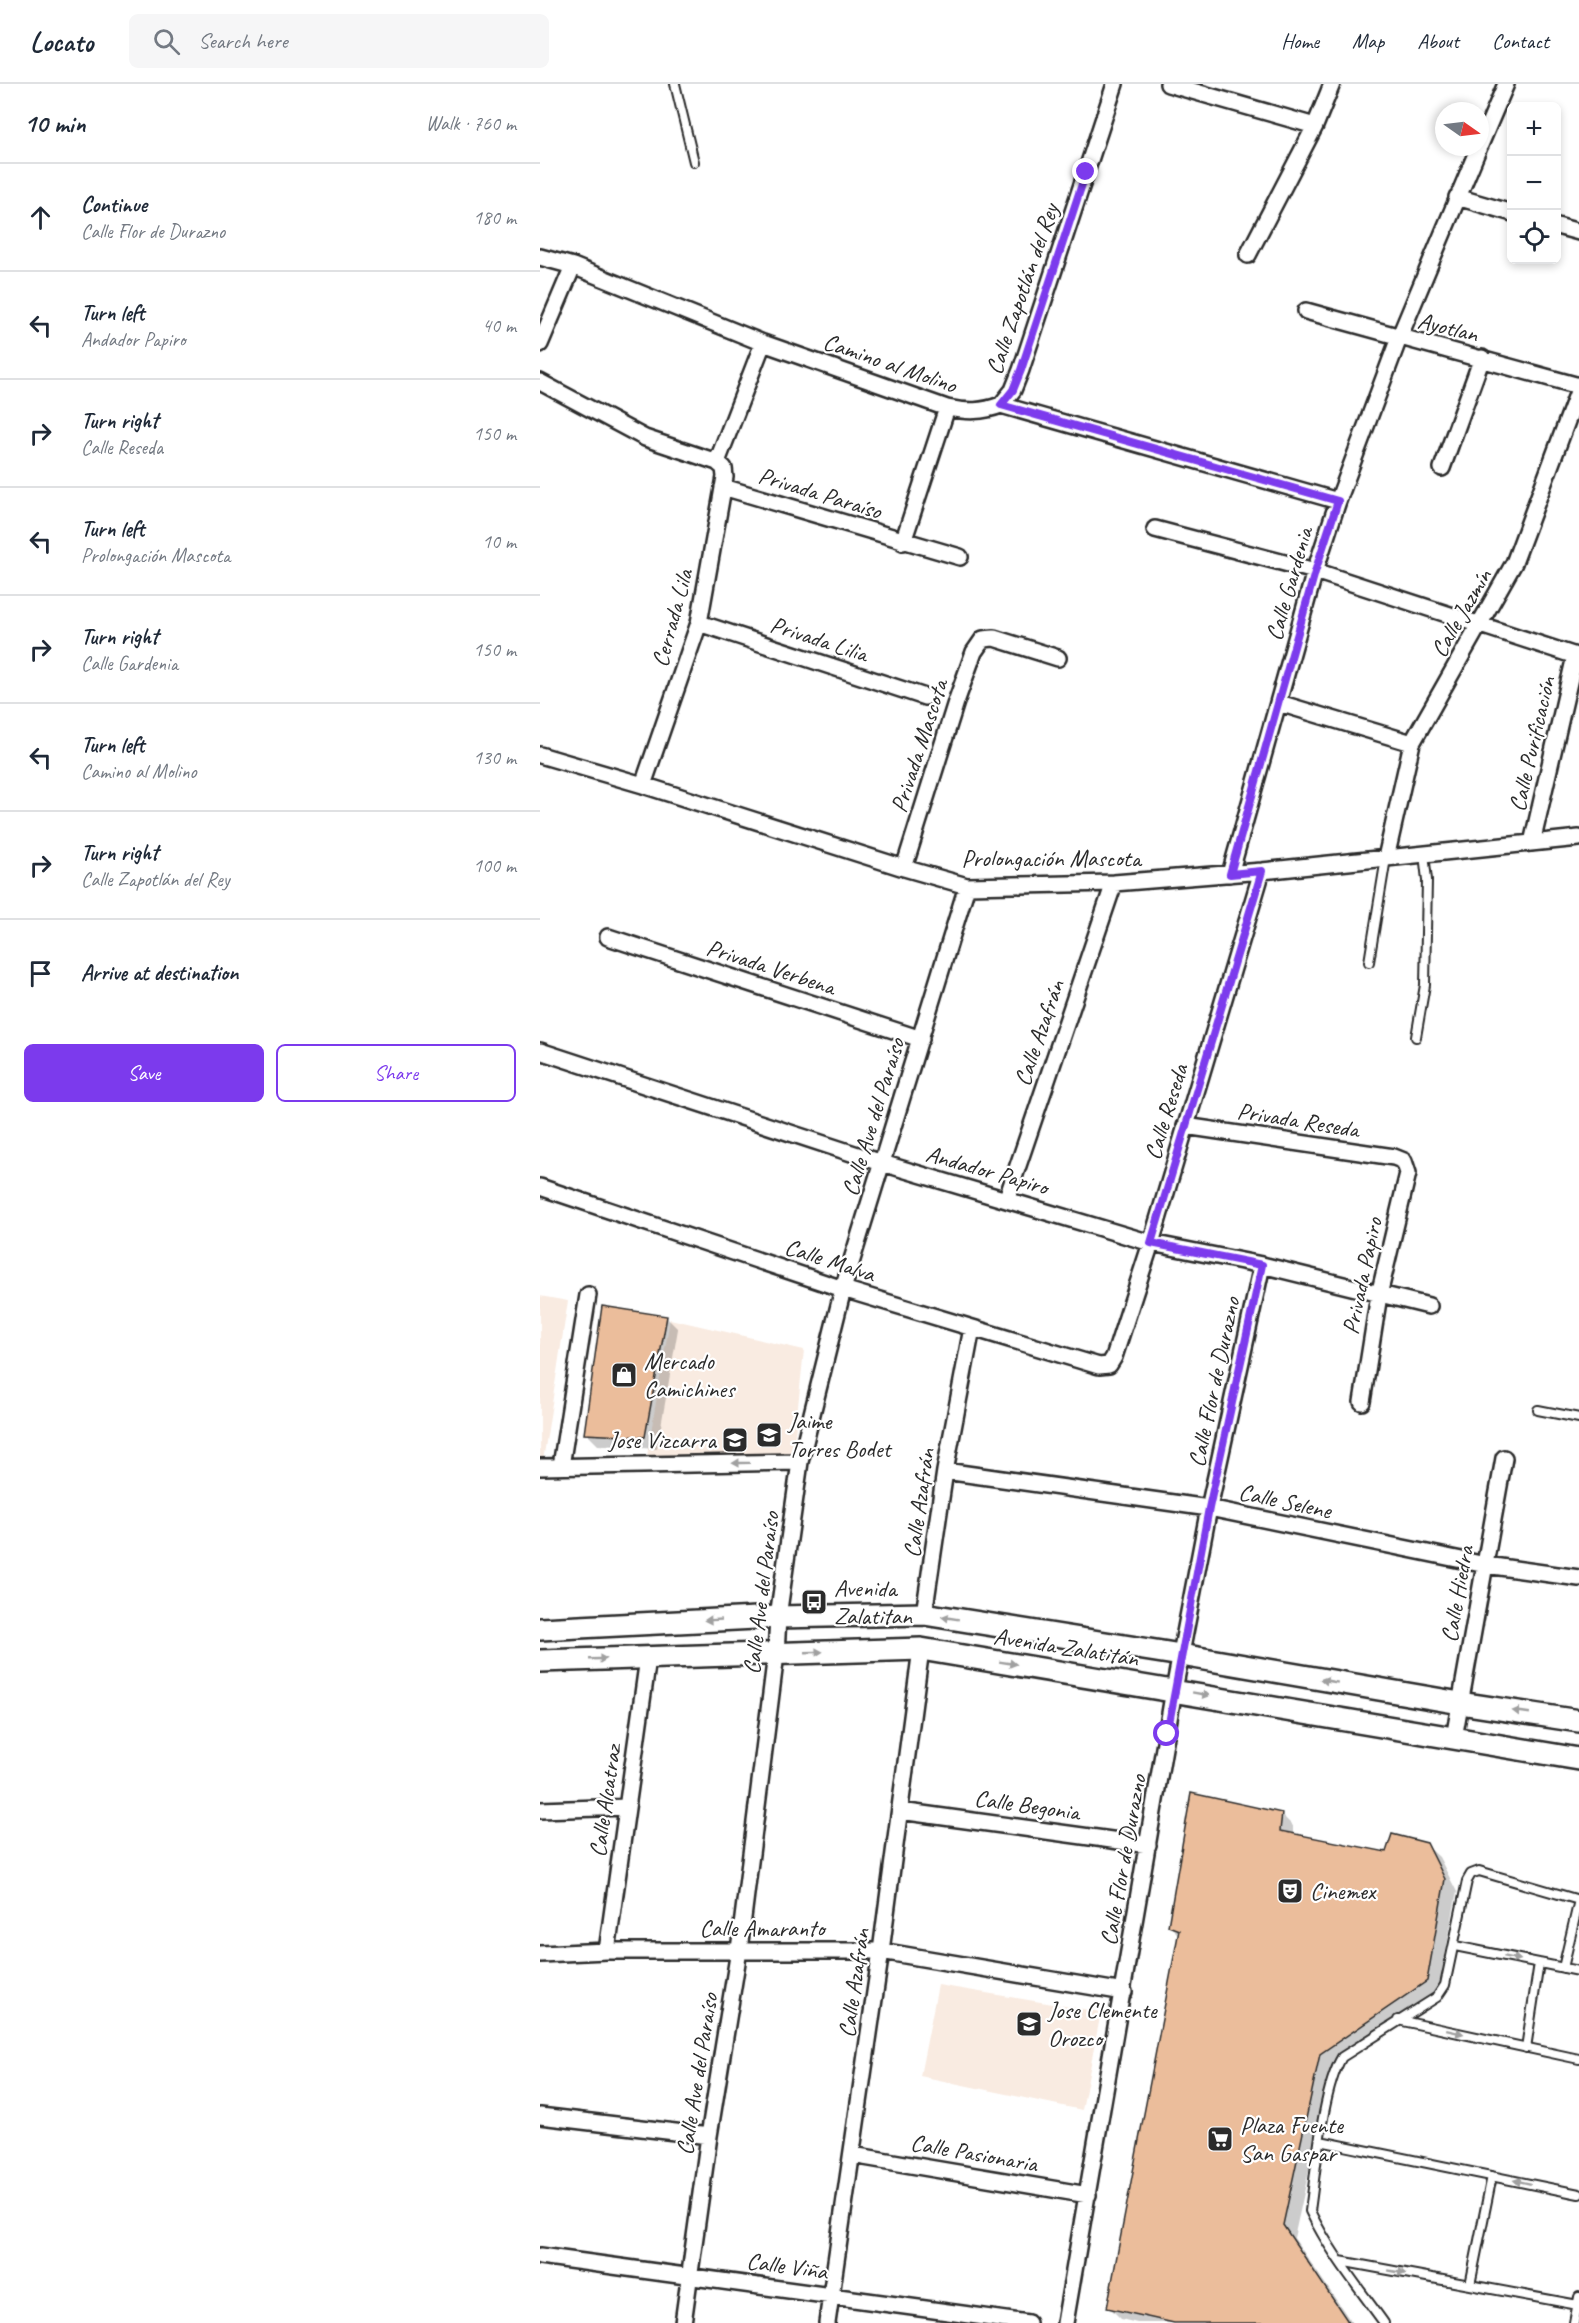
<!DOCTYPE html>
<html lang="en">
<head>
<meta charset="utf-8">
<style>
  :root { --surface:#fff; --page:#f6f6f7; --text:#1f2937; --muted:#747a83; --line:#e0e1e3; --accent:#7c3aed }
  body { margin:0; font-family:Caveat,sans-serif; background:var(--page); color:var(--text) }
  .controls { position:absolute; right:18px; top:18px; display:grid; overflow:hidden; border-radius:9px; box-shadow:0 3px 9px #0003 }
  .controls button { width:54px; height:54px; display:grid; place-items:center; padding:0; border:0; border-bottom:2px solid var(--line); background:var(--surface); color:var(--text); font:30px sans-serif }
  .compass { position:absolute; left:895px; top:18px; width:54px; height:54px; border-radius:50%; background:var(--surface); box-shadow:0 3px 9px #0003; rotate:104deg }
  .stop { position:absolute; width:18px; height:18px; margin:-14px; border:4px solid #7c3aed; border-radius:50%; background:#fff }
  .stop.end { background:#7c3aed; border-color:#fff; box-shadow:0 2px 6px #0008 }
  .list { margin:0; padding:0; list-style:none }
  h2 { display:flex; justify-content:space-between; align-items:center; height:78px; margin:0; padding:0 24px; font-size:26px }
  h2 small { font-size:20px; font-weight:400; color:var(--muted) }
  .list li { display:grid; grid-template-columns:39px 1fr auto; gap:18px; align-items:center; box-sizing:border-box; height:108px; padding:0 24px; border-top:2px solid var(--line) }
  .list b { display:block; font-size:22px; white-space:nowrap }
  .list p { margin:0; font-size:20px; white-space:nowrap; color:var(--muted) }
  .list em { font-size:20px; font-style:normal; color:var(--muted) }
  .actions { display:flex; gap:12px; padding:18px 24px }
  .actions a { flex:1; padding:14px 0; border:2px solid var(--accent); border-radius:9px; text-align:center; font-size:21px; color:var(--accent) }
  .actions .main { background:var(--accent); color:#fff }
  .icon { flex:none; width:33px; height:33px; fill:none; stroke:currentColor; stroke-width:2; stroke-linecap:round; stroke-linejoin:round }
  .map { position:relative; flex:none; width:1039px; height:2239px; overflow:hidden }
  header { display:flex; align-items:center; gap:36px; box-sizing:border-box; height:84px; padding:0 30px; background:var(--surface); border-bottom:2px solid var(--line) }
  header strong { font-size:28px }
  nav { display:flex; gap:33px; margin-inline-start:auto; font-size:21px }
  .search { width:420px; height:54px; background:var(--page); display:flex; align-items:center; gap:15px; box-sizing:border-box; padding:0 21px; border-radius:9px; color:var(--muted); font-size:22px }
  main { display:flex }
  aside { flex:1; background:var(--surface) }
  .map>svg:first-child { display:block }
  .built { fill:#f9ebe1 }
  .shadow { fill:#0003 }
  .building { fill:#ebbd9b; stroke:#2b2b2b; stroke-width:1.5 }
  .lines { fill:none; stroke-linecap:round; stroke-linejoin:round }
  .lane-casing { stroke:#2b2b2b; stroke-width:12 }
  .street-casing { stroke:#2b2b2b; stroke-width:20 }
  .secondary-casing { stroke:#2b2b2b; stroke-width:26 }
  .lane { stroke:#fff; stroke-width:8 }
  .street { stroke:#fff; stroke-width:15 }
  .secondary { stroke:#fff; stroke-width:21 }
  .oneway { fill:#a0a0a0 }
  .route { stroke:#7c3aed; stroke-width:8 }
  .labels { text-anchor:middle; stroke-width:4.5; stroke-linejoin:round; paint-order:stroke }
  .street-label { font-size:24px; fill:#2b2b2b; stroke:#fff }
  .poi-label { font-size:24px; fill:#2b2b2b; stroke:#fff; text-anchor:start }
</style>
</head>
<body>
<header>
<strong>Locato</strong>
<div class="search"><svg class="icon" aria-label="search" viewBox="0 0 24 24"><circle cx="10" cy="10" r="6"/><path d="M15 15l6 6"/></svg>Search here</div>
<nav><a>Home</a><a>Map</a><a>About</a><a>Contact</a></nav>
</header>
<main>
<aside>
<h2>10 min<small>Walk · 760 m</small></h2>
<ul class="list">
<li><svg class="icon" aria-label="ahead" viewBox="0 0 24 24"><path d="M12 20V5M6 11l6-6 6 6"/></svg><div><b>Continue</b><p>Calle Flor de Durazno</p></div><em>180 m</em></li>
<li><svg class="icon" aria-label="left" viewBox="0 0 24 24"><path d="M17 20v-9H6M10 6l-5 5 5 5"/></svg><div><b>Turn left</b><p>Andador Papiro</p></div><em>40 m</em></li>
<li><svg class="icon" aria-label="right" viewBox="0 0 24 24"><path d="M7 20v-9h11M14 6l5 5-5 5"/></svg><div><b>Turn right</b><p>Calle Reseda</p></div><em>150 m</em></li>
<li><svg class="icon" aria-label="left" viewBox="0 0 24 24"><path d="M17 20v-9H6M10 6l-5 5 5 5"/></svg><div><b>Turn left</b><p>Prolongación Mascota</p></div><em>10 m</em></li>
<li><svg class="icon" aria-label="right" viewBox="0 0 24 24"><path d="M7 20v-9h11M14 6l5 5-5 5"/></svg><div><b>Turn right</b><p>Calle Gardenia</p></div><em>150 m</em></li>
<li><svg class="icon" aria-label="left" viewBox="0 0 24 24"><path d="M17 20v-9H6M10 6l-5 5 5 5"/></svg><div><b>Turn left</b><p>Camino al Molino</p></div><em>130 m</em></li>
<li><svg class="icon" aria-label="right" viewBox="0 0 24 24"><path d="M7 20v-9h11M14 6l5 5-5 5"/></svg><div><b>Turn right</b><p>Calle Zapotlán del Rey</p></div><em>100 m</em></li>
<li><svg class="icon" aria-label="arrive" viewBox="0 0 24 24"><path d="M6 21V4h12l-3 4 3 4H6"/></svg><div><b>Arrive at destination</b></div></li>
</ul>
<div class="actions"><a class="main">Save</a><a>Share</a></div>
</aside>
<div class="map">
<svg width="1039" height="2239" viewBox="0 0 1039 2239">
  <rect width="100%" height="100%" fill="#fff"/>
  <filter id="ink" filterUnits="userSpaceOnUse"><feTurbulence type="fractalNoise" baseFrequency=".0167" numOctaves="2"/><feDisplacementMap in="SourceGraphic" scale="12" xChannelSelector="R" yChannelSelector="G"/><feConvolveMatrix kernelMatrix="1 2 1 2 8 2 1 2 1" color-interpolation-filters="sRGB"/></filter>
  <g filter="url(#ink)">
    <path class="built" d="M0 1212 28 1217 3 1377 0 1378Z
      M130 1235 264 1266 253 1369 107 1372Z
      M398 1901 561 1928 542 2026 380 1992Z"/>
    <path class="shadow" d="M126 1233 138 1245 117 1365 58 1361 46 1349Z
      M741 1730 753 1742V1750L847 1770 886 1761 899 1773 917 1808 898 1909 792 1982 754 2154 812 2239H597L581 2235 569 2223 640 1852 630 1842Z"/>
    <path class="building" d="M62 1222 127 1232 105 1353 44 1350Z
      M651 1709 742 1729 740 1747 846 1768 852 1750 887 1759 905 1795 887 1897 780 1970 743 2141 809 2239H634L567 2224 639 1846 628 1842Z"/>
    <g class="lines">
      <g class="lane-casing">
        <path id="lane" d="M135 0 154 78
          M829 878 846 774
          M876 953 885 901 887 796 884 770
          M998 1326 1039 1334
          M915 1862 1039 1887
          M1023 1884 1039 1816
          M858 1936 1039 1975
          M986 1964 999 1879
          M780 2057 1039 2110
          M800 2177 1038 2221
          M930 2201 952 2092
          M844 2239C818 2203 789 2167 770 2127 776 2086 782 2006 802 1973L897 1913 905 1901 927 1797 931 1790 939 1787 1039 1816
          M1034 2239 1039 2213"/>
      </g>
      <g class="street-casing">
        <path id="street" d="M628 0 775 42
          M940 61 966 0
          M917 113 972 129
          M1017 142 1039 148
          M708 171 775 42 792 0
          M0 173 33 182 223 259 407 324C428 328 442 328 461 321L798 417
          M766 227 1039 302
          M0 260 33 182
          M0 298 105 354 177 378
          M461 321 473 306 481 286 575 0
          M902 384 942 274
          M183 403 420 473
          M615 445 775 487 1039 573
          M363 458 407 324
          M159 539 385 613
          M739 619 872 659
          M0 671 103 701 364 784 427 802 574 799 722 787 1039 754
          M103 701 159 539 185 393 184 384 177 378 223 259
          M992 759 1035 572
          M846 774 872 659 974 479 1039 305
          M364 784 416 618 434 568 443 555 454 554 518 574
          M690 790 775 487 798 417 859 254 939 63
          M68 853 381 955
          M0 967 342 1079 611 1159 722 1181 889 1222
          M645 1042 854 1073 864 1077 868 1089 839 1211 822 1318
          M0 1103 303 1205 559 1282 569 1281 574 1273 611 1159 722 787
          M467 1114 574 799
          M21 1382 48 1211
          M0 1383 260 1378
          M405 1387 669 1424 946 1481 1039 1494
          M384 1530 405 1387 432 1244
          M914 1654 964 1374
          M0 1726 87 1723
          M360 1727 608 1761
          M67 1867 108 1574
          M0 1870 67 1867H341L584 1908
          M0 2032 169 2052
          M312 2071 548 2111
          M0 2172 488 2239
          M143 2239 169 2052 199 1866 236 1570 238 1533 260 1378 303 1205 427 802
          M287 2239 341 1867 381 1565
          M525 2239 634 1606 669 1424 722 1181"/>
      </g>
      <g class="secondary-casing">
        <path id="secondary" d="M0 1545 238 1533 384 1530 641 1571 920 1619 1039 1637
          M0 1577 381 1565 1039 1675"/>
      </g>
      <use href="#lane" class="lane"/>
      <use href="#street" class="street"/>
      <use href="#secondary" class="secondary"/>
    </g>
    <defs><path id="oneway-solid" d="M-6-.8H1V-3.2L6.5 0L1 3.2V.8H-6Z" transform="scale(1.5)"/></defs>
    <g class="oneway">
      <use href="#oneway-solid" transform="translate(201 1379) rotate(179)"/>
      <use href="#oneway-solid" transform="translate(410 1534) rotate(-171)"/>
      <use href="#oneway-solid" transform="translate(173 1536) rotate(177)"/>
      <use href="#oneway-solid" transform="translate(274 1568) rotate(-2)"/>
      <use href="#oneway-solid" transform="translate(58 1575) rotate(-2)"/>
      <use href="#oneway-solid" transform="translate(468 1579) rotate(9)"/>
      <use href="#oneway-solid" transform="translate(789 1597) rotate(-170)"/>
      <use href="#oneway-solid" transform="translate(661 1610) rotate(10)"/>
      <use href="#oneway-solid" transform="translate(981 1628) rotate(-172)"/>
      <use href="#oneway-solid" transform="translate(972 1874) rotate(12)"/>
      <use href="#oneway-solid" transform="translate(915 1948) rotate(12)"/>
      <use href="#oneway-solid" transform="translate(982 2098) rotate(-168)"/>
      <use href="#oneway-solid" transform="translate(857 2188) rotate(10)"/>
    </g>
  </g>
  <g class="lines" filter="url(#ink)">
    <path class="route" d="M546 88 481 286 473 306 461 321 798 417 775 488 690 790 722 787 611 1159 722 1181 669 1424 627 1650"/>
  </g>
  <defs>
    <g id="shop-square" transform="scale(1.35)"><rect x="-9" y="-9" width="18" height="18" rx="4" fill="#2b2b2b" stroke="#fff"/><path d="M-5-2.5h2.3a2.7 3.5 0 0 1 5.4 0H5L5.5 6h-11ZM-1.5-2.5h3a1.5 2.3 0 0 0-3 0Z" fill="#fff"/></g>
    <g id="school-square" transform="scale(1.35)"><rect x="-9" y="-9" width="18" height="18" rx="4" fill="#2b2b2b" stroke="#fff"/><path d="M0-5L7-2L0 1L-7-2ZM-4 1L0 2.5L4 1V4Q0 6-4 4Z" fill="#fff"/></g>
    <g id="bus-square" transform="scale(1.35)"><rect x="-9" y="-9" width="18" height="18" rx="4" fill="#2b2b2b" stroke="#fff"/><path d="M-5-6H5V4H4V6H2V4H-2V6H-4V4H-5ZM-3.5-4V0h7V-4ZM-3.5 1.2v1.5H-2V1.2ZM2 1.2v1.5H3.5V1.2Z" fill="#fff"/></g>
    <g id="theatre-square" transform="scale(1.35)"><rect x="-9" y="-9" width="18" height="18" rx="4" fill="#2b2b2b" stroke="#fff"/><path d="M-5-5.5Q0-4 5-5.5V0Q5 5 0 6Q-5 5-5 0ZM-3.3-2.5H-1v1.5H-3.3ZM1-2.5H3.3v1.5H1ZM-2.8 1Q0 5.5 2.8 1Z" fill="#fff"/></g>
    <g id="supermarket-square" transform="scale(1.35)"><rect x="-9" y="-9" width="18" height="18" rx="4" fill="#2b2b2b" stroke="#fff"/><path d="M-6-5.5h2.5l.6 2H6L4.5 2H-2.5L-4.4-4H-6ZM-1.5 3.2a1.3 1.3 0 1 0 .1 0ZM3 3.2a1.3 1.3 0 1 0 .1 0Z" fill="#fff"/></g>
  </defs>
  <g fill-rule="evenodd">
    <use href="#shop-square" x="84" y="1291"/>
    <use href="#school-square" x="229" y="1351"/>
    <use href="#school-square" x="195" y="1356"/>
    <use href="#bus-square" x="274" y="1518"/>
    <use href="#theatre-square" x="750" y="1807"/>
    <use href="#school-square" x="489" y="1940"/>
    <use href="#supermarket-square" x="680" y="2055"/>
  </g>
  <g class="labels">
    <g class="street-label">
      <text transform="translate(482 205) rotate(-71)" y="8">Calle Zapotlán del Rey</text>
      <text transform="translate(908 243) rotate(14)" y="8">Ayotlan</text>
      <text transform="translate(350 279) rotate(19)" y="8">Camino al Molino</text>
      <text transform="translate(280 409) rotate(17)" y="8">Privada Paraíso</text>
      <text transform="translate(749 500) rotate(-74)" y="8">Calle Gardenia</text>
      <text transform="translate(921 529) rotate(-60)" y="8">Calle Jazmín</text>
      <text transform="translate(132 534) rotate(-75)" y="8">Cerrada Lila</text>
      <text transform="translate(279 555) rotate(18)" y="8">Privada Lilia</text>
      <text transform="translate(992 660) rotate(-77)" y="8">Calle Purificación</text>
      <text transform="translate(379 662) rotate(-72)" y="8">Privada Mascota</text>
      <text x="511" y="782">Prolongación Mascota</text>
      <text transform="translate(231 883) rotate(18)" y="8">Privada Verbena</text>
      <text transform="translate(499 949) rotate(-71)" y="8">Calle Azafrán</text>
      <text transform="translate(626 1028) rotate(-73)" y="8">Calle Reseda</text>
      <text transform="translate(333 1033) rotate(-73)" y="8">Calle Ave del Paraíso</text>
      <text transform="translate(758 1036) rotate(9)" y="8">Privada Reseda</text>
      <text transform="translate(447 1086) rotate(16)" y="8">Andador Papiro</text>
      <text transform="translate(290 1176) rotate(18)" y="8">Calle Malva</text>
      <text transform="translate(822 1192) rotate(-78)" y="8">Privada Papiro</text>
      <text transform="translate(674 1298) rotate(-78)" y="8">Calle Flor de Durazno</text>
      <text transform="translate(745 1417) rotate(12)" y="8">Calle Selene</text>
      <text transform="translate(379 1419) rotate(-82)" y="8">Calle Azafrán</text>
      <text transform="translate(221 1509) rotate(-83)" y="8">Calle Ave del Paraíso</text>
      <text transform="translate(917 1510) rotate(-80)" y="8">Calle Hiedra</text>
      <text transform="translate(526 1563) rotate(9)" y="8">Avenida Zalatitán</text>
      <text transform="translate(65 1717) rotate(-82)" y="8">Calle Alcatraz</text>
      <text transform="translate(487 1721) rotate(8)" y="8">Calle Begonia</text>
      <text transform="translate(583 1776) rotate(-80)" y="8">Calle Flor de Durazno</text>
      <text x="222" y="1852">Calle Amaranto</text>
      <text transform="translate(314 1899) rotate(-82)" y="8">Calle Azafrán</text>
      <text transform="translate(157 1990) rotate(-81)" y="8">Calle Ave del Paraíso</text>
      <text transform="translate(434 2069) rotate(10)" y="8">Calle Pasionaria</text>
      <text transform="translate(247 2182) rotate(8)" y="8">Calle Viña</text>
    </g>
    <g class="poi-label">
      <text x="104" y="1285">Mercado<tspan x="104" dy="28">Camichines</tspan></text>
      <text x="248" y="1345">Jaime<tspan x="248" dy="28">Torres Bodet</tspan></text>
      <text x="176" y="1364" text-anchor="end">Jose Vizcarra</text>
      <text x="294" y="1512">Avenida<tspan x="294" dy="28">Zalatitan</tspan></text>
      <text x="770" y="1815">Cinemex</text>
      <text x="508" y="1934">Jose Clemente<tspan x="508" dy="28">Orozco</tspan></text>
      <text x="700" y="2049">Plaza Fuente<tspan x="700" dy="28">San Gaspar</tspan></text>
    </g>
  </g>
</svg>
<div class="controls">
<button>+</button>
<button>−</button>
<button><svg class="icon" aria-label="locate" viewBox="0 0 24 24"><circle cx="12" cy="12" r="6"/><path d="M12 2v4M12 18v4M2 12h4M18 12h4"/></svg></button>
</div>
<svg class="compass" viewBox="-18 -18 36 36"><path d="M0-13l5 13h-10z" fill="#e53935"/><path d="M0 13l5-13h-10z" fill="#747a83"/></svg>
<div class="stop" style="left:627px;top:1650px"></div>
<div class="stop end" style="left:546px;top:88px"></div>
</div>
</main>
</body>
</html>
